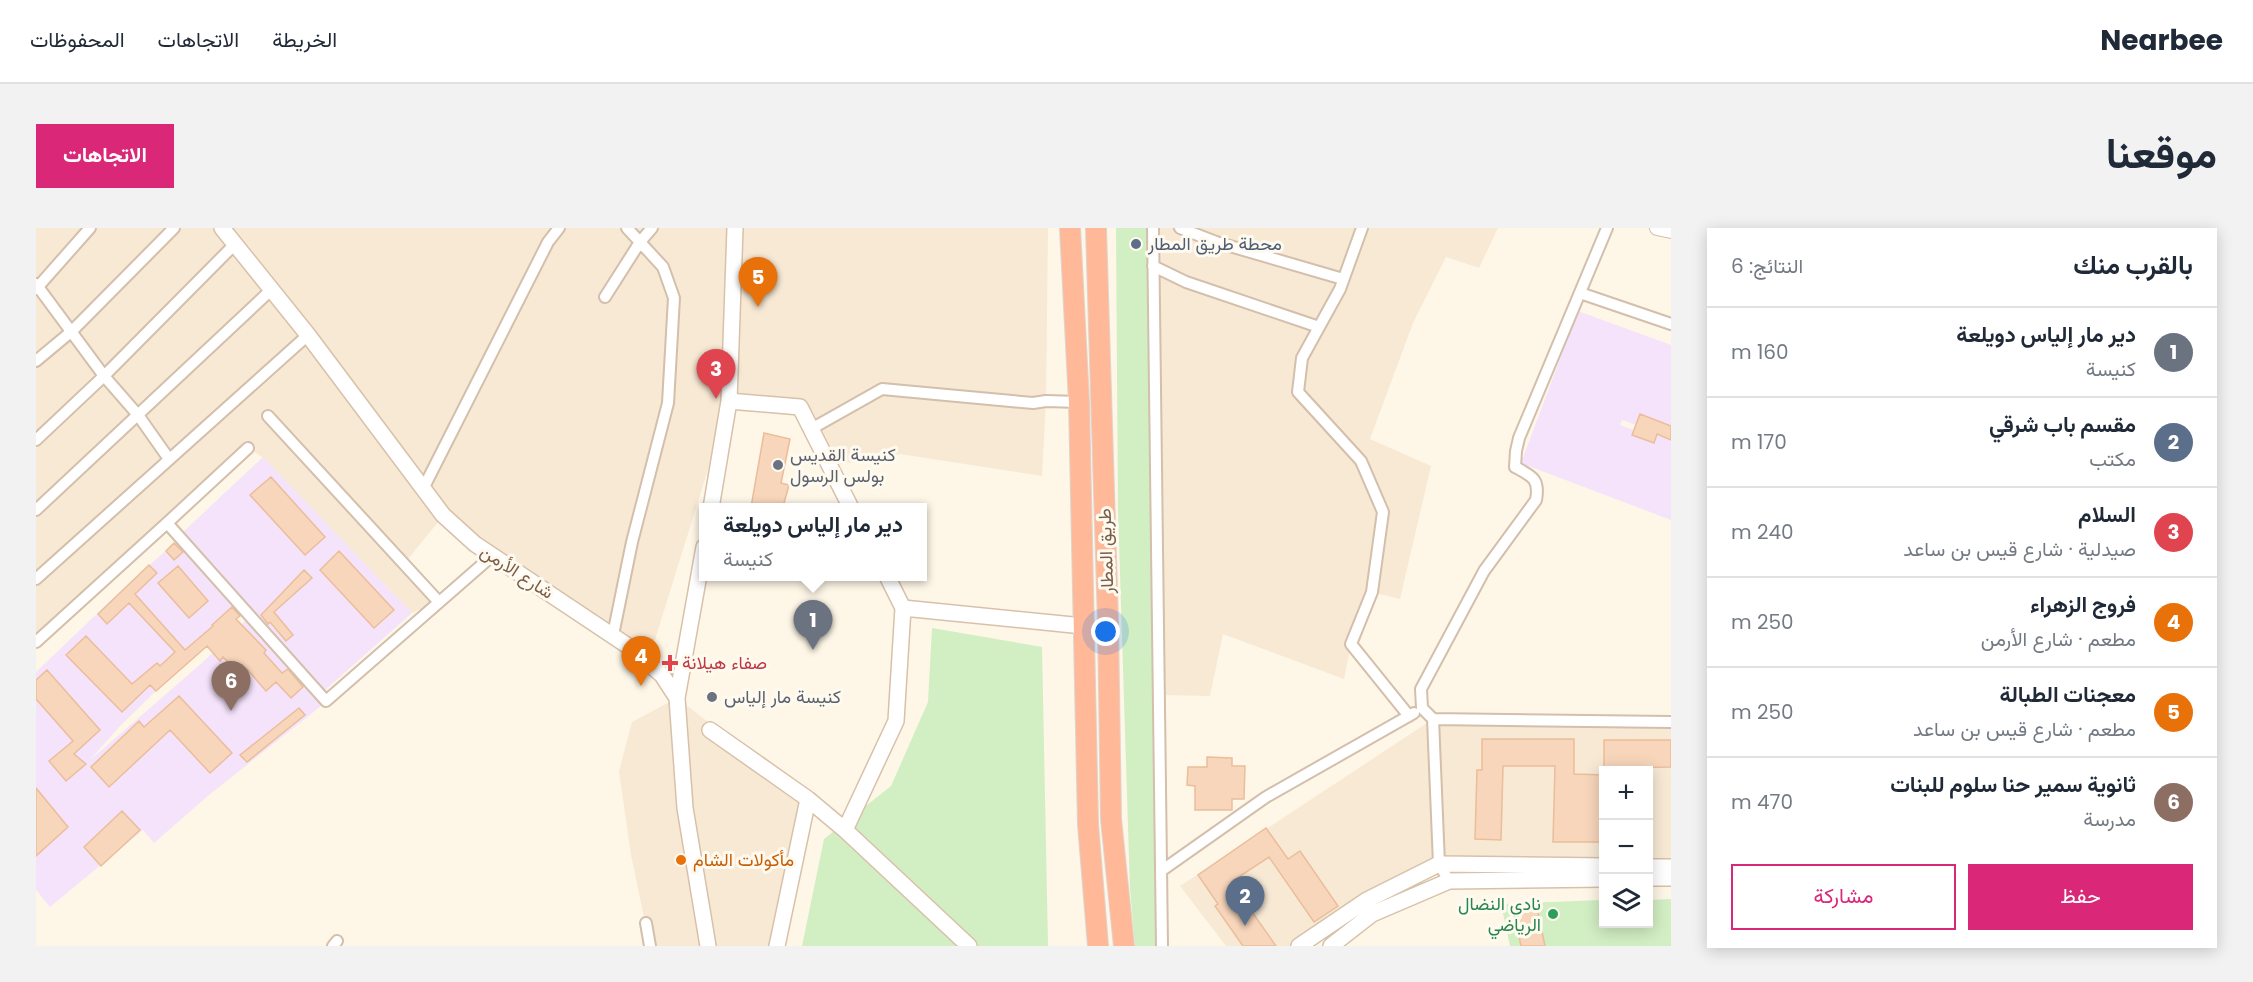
<!DOCTYPE html>
<html lang="ar">
<head>
<meta charset="utf-8">
<style>
  :root { --surface:#fff; --page:#f2f2f3; --text:#1f2937; --muted:#747a83; --line:#e0e1e3; --accent:#db2777 }
  body { margin:0; font-family:Poppins,Vazirmatn,sans-serif; background:var(--page); color:var(--text); direction:rtl }
  .controls { position:absolute; right:18px; bottom:18px; display:grid; overflow:hidden; border-radius:0px; box-shadow:0 3px 15px #0003 }
  .controls button { width:54px; height:54px; display:grid; place-items:center; padding:0; border:0; border-bottom:2px solid var(--line); background:var(--surface); color:var(--text); font:30px sans-serif }
  .you { position:absolute; left:1070px; top:404px; width:21px; height:21px; margin:-15px; border:4px solid #fff; border-radius:50%; background:#1a73e8; box-shadow:0 0 0 9px #1a73e833 }
  .badge { display:grid; place-items:center; width:39px; height:39px; border-radius:50%; background:var(--accent); color:#fff; font-size:20px; font-weight:700 }
  .pin { position:absolute; translate:-50% -50px; filter:drop-shadow(0 2px 3px #0008) }
  .pin::after { content:''; position:absolute; top:32px; width:21px; height:18px; background:inherit; clip-path:polygon(0 0,100% 0,50% 100%) }
  .popup { position:absolute; left:663px; top:275px; width:228px; height:78px; box-sizing:border-box; display:grid; place-content:center; border-radius:0px; background:var(--surface); filter:drop-shadow(0 2px 4px #0005); font-size:20px; white-space:nowrap; color:var(--muted) }
  .popup b { font-size:22px; color:var(--text) }
  .popup::after { content:''; position:absolute; left:50%; top:100%; margin-left:-12px; border:12px solid transparent; border-top-color:var(--surface) }
  .list { margin:0; padding:0; list-style:none }
  h2 { display:flex; justify-content:space-between; align-items:center; height:78px; margin:0; padding:0 24px; font-size:26px }
  h2 small { font-size:20px; font-weight:400; color:var(--muted) }
  .list li { display:grid; grid-template-columns:39px 1fr auto; gap:18px; align-items:center; box-sizing:border-box; height:90px; padding:0 24px; border-top:2px solid var(--line) }
  .list b { display:block; font-size:22px; white-space:nowrap }
  .list p { margin:0; font-size:20px; white-space:nowrap; color:var(--muted) }
  .list em { font-size:20px; font-style:normal; color:var(--muted) }
  .actions { display:flex; gap:12px; padding:18px 24px }
  .actions a { flex:1; padding:14px 0; border:2px solid var(--accent); border-radius:0px; text-align:center; font-size:21px; color:var(--accent) }
  .actions .main { background:var(--accent); color:#fff }
  .icon { flex:none; width:33px; height:33px; fill:none; stroke:currentColor; stroke-width:2; stroke-linecap:round; stroke-linejoin:round }
  .map { position:relative; flex:none; width:1635px; height:718px; overflow:hidden; direction:ltr; border-radius:0px }
  header { display:flex; align-items:center; gap:36px; box-sizing:border-box; height:84px; padding:0 30px; background:var(--surface); border-bottom:2px solid var(--line) }
  header strong { font-size:28px }
  nav { display:flex; gap:33px; margin-inline-start:auto; font-size:21px }
  .intro { display:flex; align-items:center; justify-content:space-between; box-sizing:border-box; height:144px; padding:0 36px }
  h1 { margin:0; font-size:42px }
  .button { padding:15px 27px; border-radius:0px; background:var(--accent); color:#fff; font-size:21px; font-weight:700 }
  main { display:flex; gap:36px; padding:0 36px }
  aside { flex:1; background:var(--surface); border-radius:0px; box-shadow:0 3px 15px #0003 }
  .map>svg:first-child { display:block }
  .residential { fill:#f7e9d4 }
  .education { fill:#f4e3fb }
  .green { fill:#d2eec3 }
  .building { fill:#f7d6bb; stroke:#ebbd9a; stroke-width:1.5 }
  .lines { fill:none; stroke-linecap:round; stroke-linejoin:round }
  .minor-casing { stroke:#d3bfab; stroke-width:14 }
  .tertiary-casing { stroke:#d3bfab; stroke-width:16 }
  .secondary-casing { stroke:#d8c1aa; stroke-width:18 }
  .motorway-casing { stroke:#ddd5cf; stroke-width:22 }
  .minor { stroke:#fff; stroke-width:10 }
  .tertiary { stroke:#fff; stroke-width:14 }
  .secondary { stroke:#fff; stroke-width:15 }
  .motorway { stroke:#ffb898; stroke-width:20 }
  .service-dot { fill:#5c6f8a; stroke:#fffaef; stroke-width:2 }
  .worship-dot { fill:#6b7280; stroke:#fffaef; stroke-width:2 }
  .health-dot { fill:#e0444e; stroke:#fffaef; stroke-width:2 }
  .food-dot { fill:#e8710a; stroke:#fffaef; stroke-width:2 }
  .leisure-dot { fill:#2e9e5b; stroke:#fffaef; stroke-width:2 }
  .labels { text-anchor:middle; stroke-width:6; stroke-linejoin:round; paint-order:stroke }
  .service-label { font-size:18px; fill:#4e5e75; stroke:#fffaef; text-anchor:start }
  .worship-label { font-size:18px; fill:#5b616d; stroke:#fffaef; text-anchor:start }
  .street-label { font-size:18px; fill:#7c5d48; stroke:#fffaef }
  .health-label { font-size:18px; fill:#be3a42; stroke:#fffaef; text-anchor:start }
  .food-label { font-size:18px; fill:#c56008; stroke:#fffaef; text-anchor:start }
  .leisure-label { font-size:18px; fill:#27864d; stroke:#fffaef; text-anchor:end }
</style>
</head>
<body>
<header>
<strong>Nearbee</strong>
<nav><a>الخريطة</a><a>الاتجاهات</a><a>المحفوظات</a></nav>
</header>
<div class="intro"><h1>موقعنا</h1><a class="button">الاتجاهات</a></div>
<main>
<aside>
<h2>بالقرب منك<small>النتائج: 6</small></h2>
<ul class="list">
<li><span class="badge" style="background:#6b7280">1</span><div><b>دير مار إلياس دويلعة</b><p>كنيسة</p></div><em>160 m</em></li>
<li><span class="badge" style="background:#5c6f8a">2</span><div><b>مقسم باب شرقي</b><p>مكتب</p></div><em>170 m</em></li>
<li><span class="badge" style="background:#e0444e">3</span><div><b>السلام</b><p>صيدلية · شارع قيس بن ساعد</p></div><em>240 m</em></li>
<li><span class="badge" style="background:#e8710a">4</span><div><b>فروج الزهراء</b><p>مطعم · شارع الأرمن</p></div><em>250 m</em></li>
<li><span class="badge" style="background:#e8710a">5</span><div><b>معجنات الطبالة</b><p>مطعم · شارع قيس بن ساعد</p></div><em>250 m</em></li>
<li><span class="badge" style="background:#8d6e63">6</span><div><b>ثانوية سمير حنا سلوم للبنات</b><p>مدرسة</p></div><em>470 m</em></li>
</ul>
<div class="actions"><a class="main">حفظ</a><a>مشاركة</a></div>
</aside>
<div class="map">
<svg width="1635" height="718" viewBox="0 0 1635 718">
  <rect width="100%" height="100%" fill="#fef7e7"/>
  <path class="residential" d="M0 0H1012L1010 173 1006 248 864 226 794 238 764 179 693 174 612 434 407 288 368 336 402 373 376 385 227 230 213 220 0 414Z
    M1117 0H1462L1443 40 1410 29 1377 95 1334 211 1395 238 1364 371 1335 364 1315 416 1308 451 1187 406 1174 468 1123 467Z
    M641 470 772 571 741 718H614L595 627 583 543 596 494Z
    M1397 491 1635 494V639H1613L1612 542H1568L1567 638 1403 636 1263 718H1190L1144 658Z"/>
  <path class="education" d="M1542 83 1635 117V198L1604 187 1600 197 1586 192 1584 197 1598 202 1596 207 1617 215 1621 206 1635 212V292L1485 235Z
    M227 229 376 385 288 463 146 305Z
    M143 311 208 384 120 463 83 499 54 532 167 434 210 392 285 478 173 567 118 615 107 602 14 679 0 662V444L91 357Z"/>
  <path class="green" d="M1080 0H1117L1126 718H1099L1094 661 1082 282Z
    M896 400 1006 419 1012 718H766L788 611 855 558 892 474Z
    M1635 671V718H1474L1465 676 1567 672 1568 696H1612L1613 672Z"/>
  <path class="building" d="M1604 186 1635 198V212L1621 206 1618 215 1596 207Z
    M728 205 754 211 745 255 753 257 747 279H715Z
    M235 249 289 309 269 327 214 267Z
    M138 315 147 324 138 332 130 323Z
    M303 323 358 382 338 400 284 342Z
    M113 337 121 345 99 366 149 422 177 398 176 397 196 379 204 388 200 391 230 422 228 425 246 445 252 441 267 459 255 470 240 454 230 463 211 441 205 447 187 429 184 433 171 418 120 463 114 457 86 484 30 427 50 408 96 456 121 435 124 438 139 424 93 375 71 396 62 386Z
    M142 338 172 373 153 390 122 355Z
    M268 342 276 350 238 384 257 407 250 413 234 394 232 396 225 387Z
    M11 442 64 502 38 526 50 536 30 553 13 533 37 513 0 471V452Z
    M143 468 196 525 174 545 134 502 73 559 55 539 103 493 108 499Z
    M263 480 269 487 211 534 204 527Z
    M1446 511H1538V546L1568 547V614H1517L1519 538H1467L1465 612 1439 611 1441 542H1446Z
    M1568 512H1635V539L1568 540Z
    M1171 529 1196 530V538H1209L1208 571H1196V582H1159V558L1151 557 1152 539H1171Z
    M0 560 32 599 0 628Z
    M86 583 104 602 65 638 48 619Z
    M1230 600 1252 631 1264 623 1302 678 1278 694 1233 629 1195 654 1240 718H1207L1179 678 1182 676 1162 647Z
    M1501 680 1509 718H1485L1478 684Z"/>
  <g class="lines">
    <g class="minor-casing">
      <path id="minor" d="M1117 0 1126 718
        M1144 0 1180 14 1307 51
        M1326 0 1304 61 1266 130 1262 164 1325 233 1347 284 1336 364 1315 416 1373 488
        M1117 38 1150 54 1283 99
        M0 56 68 148 102 187 133 231
        M0 61 54 0
        M1544 65 1635 96
        M569 69 604 14 616 0
        M0 133 36 103 138 0
        M232 188 402 373
        M775 201 846 161 997 175 1010 173 1043 174
        M0 212 68 148 199 16
        M387 261 512 14 523 0
        M0 282 235 62
        M131 295 212 220
        M0 351 272 107
        M577 407 596 314 632 175 638 70 627 39 591 0
        M0 414 131 295 290 473 456 328
        M1397 491 1635 494
        M1125 643 1230 569 1378 485
        M1413 653 1403 636 1397 491 1386 480 1385 461 1448 343 1500 272C1504 251 1496 248 1479 239L1480 223 1483 210 1571 0
        M610 695 614 718
        M297 718 301 713"/>
    </g>
    <g class="tertiary-casing">
      <path id="tertiary" d="M1621 0 1635 3"/>
    </g>
    <g class="secondary-casing">
      <path id="secondary" d="M186 0 272 107 407 287 439 316 595 420 626 447 641 470 649 580 672 718
        M693 173 764 179 815 280
        M675 280 693 173 699 0
        M867 380 1047 398
        M641 470 668 319
        M674 502 772 571
        M809 602 933 718
        M1612 639H1635
        M1612 650H1635
        M741 718 772 571 809 602 860 493 867 380 851 348
        M1263 718 1331 672 1403 636 1568 638
        M1295 718 1336 686 1413 653 1568 651"/>
    </g>
    <g class="motorway-casing">
      <path id="motorway" d="M1034 0 1043 174 1052 596 1062 718
        M1060 0 1072 395 1075 591 1088 718"/>
    </g>
    <use href="#minor" class="minor"/>
    <use href="#tertiary" class="tertiary"/>
    <use href="#secondary" class="secondary"/>
    <use href="#motorway" class="motorway"/>
  </g>
  <circle class="service-dot" cx="1100" cy="16" r="6"/>
  <g class="worship-dot">
    <circle cx="742" cy="237" r="6"/>
    <circle cx="676" cy="469" r="6"/>
  </g>
  <path class="health-dot" d="M631 426h6v6h6v6h-6v6h-6v-6h-6v-6h6z"/>
  <circle class="food-dot" cx="645" cy="632" r="6"/>
  <circle class="leisure-dot" cx="1517" cy="686" r="6"/>
  <g class="labels">
    <g class="service-label">
      <text x="1112" y="22">محطة طريق المطار</text>
    </g>
    <g class="worship-label">
      <text x="754" y="233">كنيسة القديس<tspan x="754" dy="21">بولس الرسول</tspan></text>
      <text x="688" y="475">كنيسة مار إلياس</text>
    </g>
    <g class="street-label">
      <text transform="translate(1070 323) rotate(-92)" y="6">طريق المطار</text>
      <text transform="translate(481 344) rotate(33)" y="6">شارع الأرمن</text>
    </g>
    <g class="health-label">
      <text x="646" y="441">صفاء هيلانة</text>
    </g>
    <g class="food-label">
      <text x="657" y="638">مأكولات الشام</text>
    </g>
    <g class="leisure-label">
      <text x="1505" y="682">نادي النضال<tspan x="1505" dy="21">الرياضي</tspan></text>
    </g>
  </g>
</svg>
<div class="controls">
<button>+</button>
<button>−</button>
<button><svg class="icon" aria-label="layers" viewBox="0 0 24 24"><path d="M12 4l9 5-9 5-9-5zM3 14l9 5 9-5"/></svg></button>
</div>
<div class="you"></div>
<div class="pin badge" style="left:777px;top:422px;background:#6b7280">1</div>
<div class="popup"><b>دير مار إلياس دويلعة</b>كنيسة</div>
<div class="pin badge" style="left:1209px;top:698px;background:#5c6f8a">2</div>
<div class="pin badge" style="left:680px;top:171px;background:#e0444e">3</div>
<div class="pin badge" style="left:605px;top:458px;background:#e8710a">4</div>
<div class="pin badge" style="left:722px;top:79px;background:#e8710a">5</div>
<div class="pin badge" style="left:195px;top:483px;background:#8d6e63">6</div>
</div>
</main>
</body>
</html>
